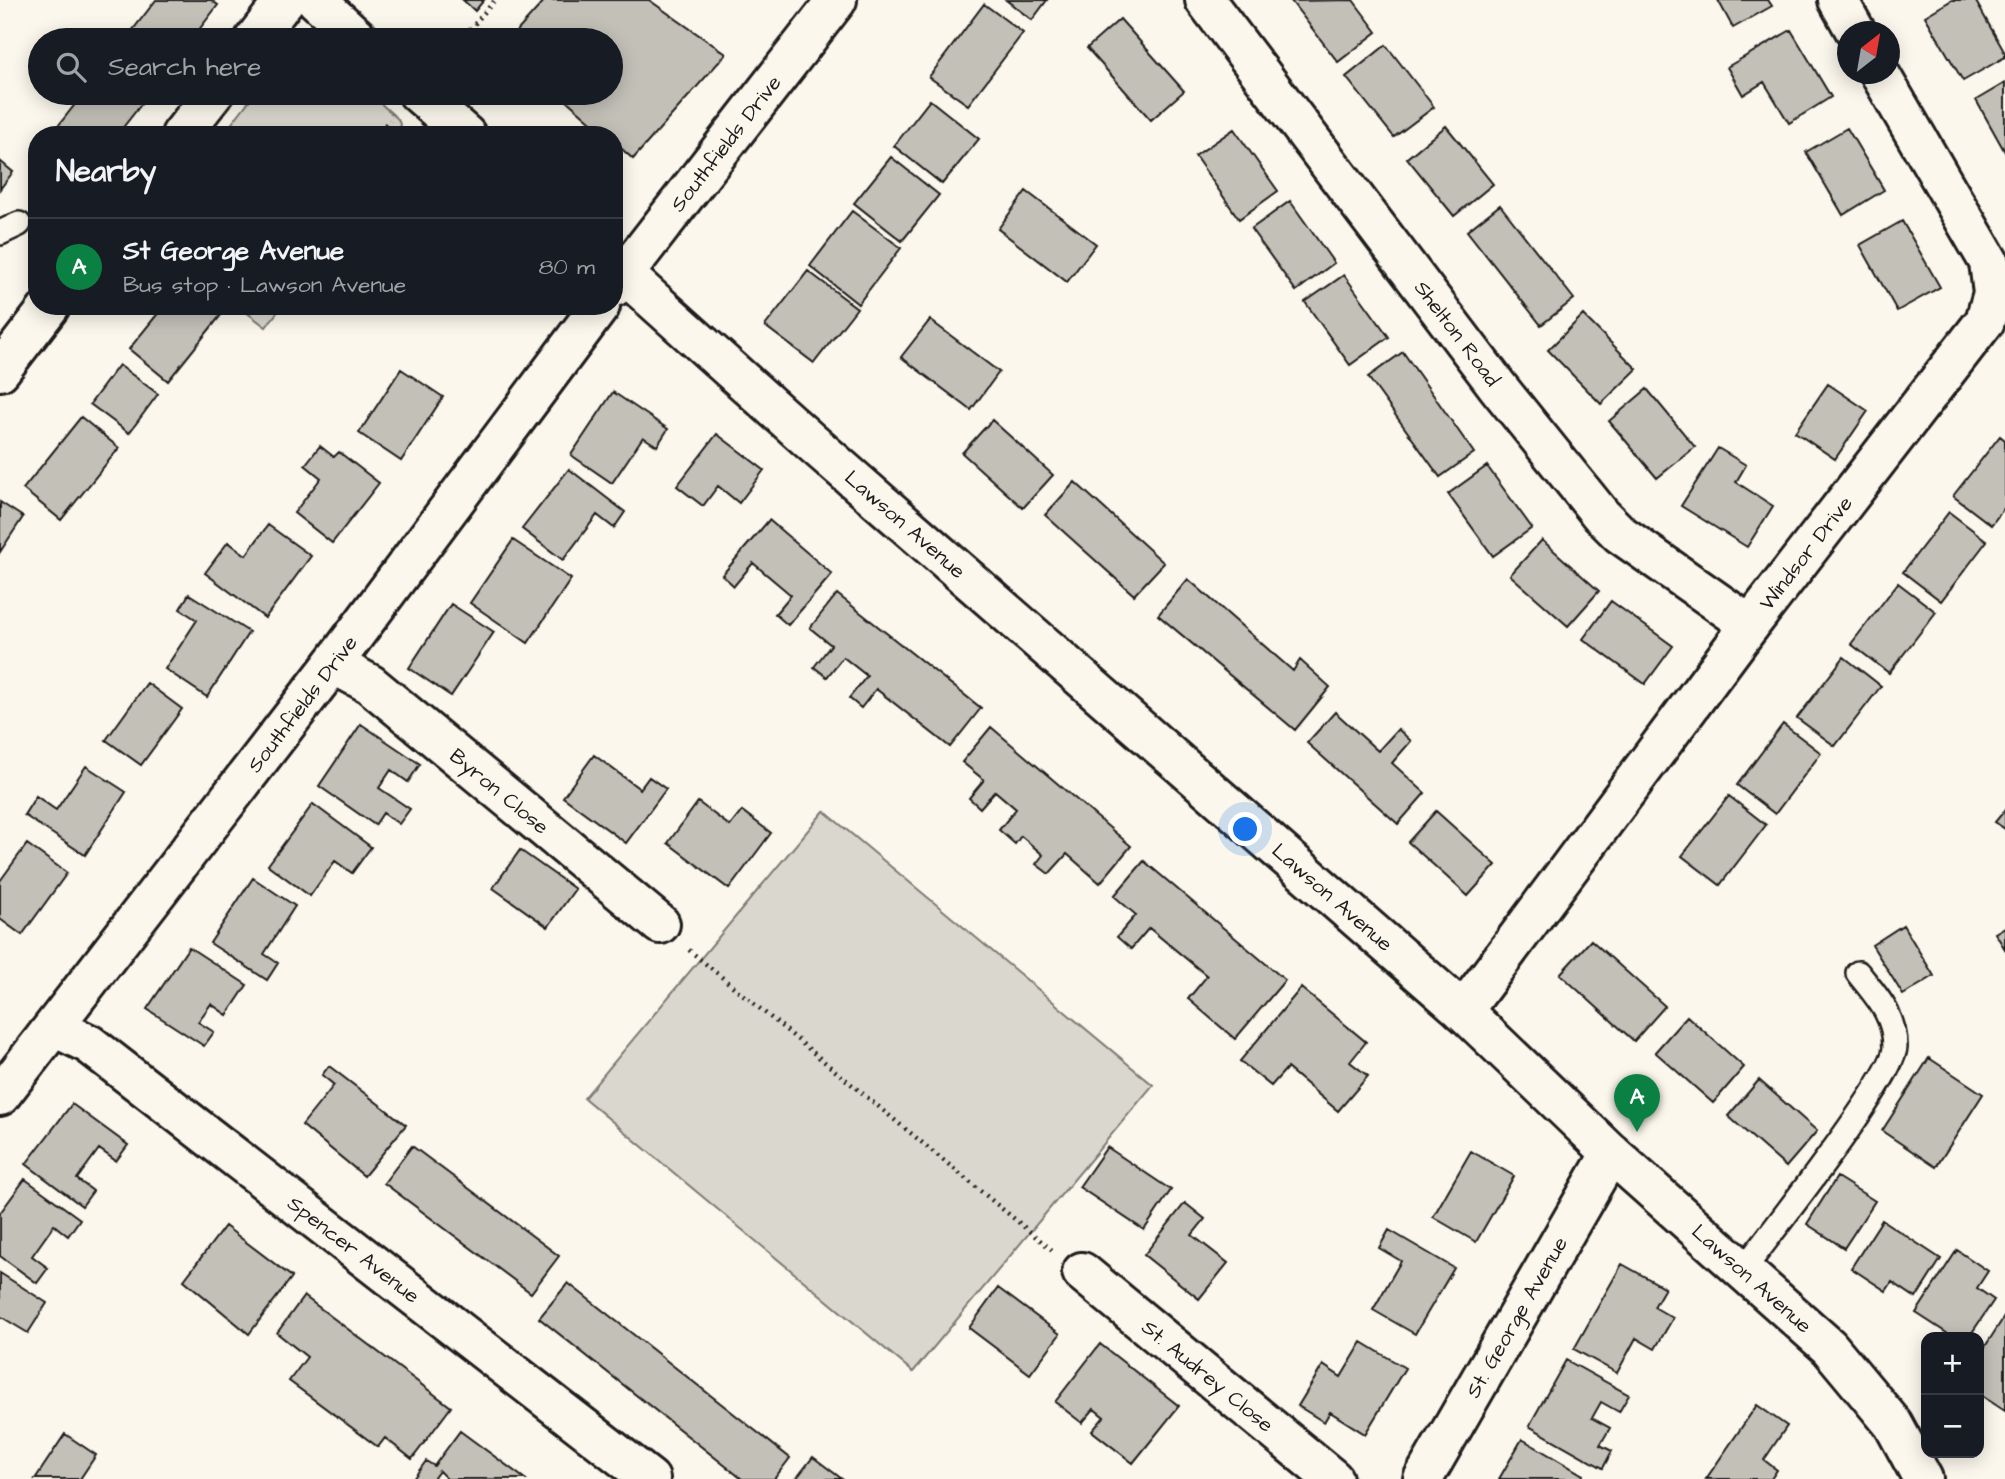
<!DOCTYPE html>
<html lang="en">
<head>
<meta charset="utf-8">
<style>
  :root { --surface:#171b24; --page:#20242c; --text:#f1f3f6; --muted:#9ea1a6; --line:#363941; --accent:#0b8043 }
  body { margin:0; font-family:"Architects Daughter",sans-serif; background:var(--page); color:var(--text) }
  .controls { position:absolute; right:21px; bottom:21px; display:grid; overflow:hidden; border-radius:14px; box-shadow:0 4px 18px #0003 }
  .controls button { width:63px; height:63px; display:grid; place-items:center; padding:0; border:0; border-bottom:2px solid var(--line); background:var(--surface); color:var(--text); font:35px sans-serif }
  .compass { position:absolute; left:1837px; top:21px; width:63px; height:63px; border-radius:50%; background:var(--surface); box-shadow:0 4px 18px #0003; rotate:31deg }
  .you { position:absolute; left:1246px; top:830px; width:24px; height:24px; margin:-18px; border:5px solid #fff; border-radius:50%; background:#1a73e8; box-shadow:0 0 0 10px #1a73e833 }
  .badge { display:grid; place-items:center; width:46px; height:46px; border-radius:50%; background:var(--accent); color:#fff; font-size:23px; font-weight:700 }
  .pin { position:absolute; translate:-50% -58px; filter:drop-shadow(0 2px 4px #0008) }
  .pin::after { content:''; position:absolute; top:37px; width:24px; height:21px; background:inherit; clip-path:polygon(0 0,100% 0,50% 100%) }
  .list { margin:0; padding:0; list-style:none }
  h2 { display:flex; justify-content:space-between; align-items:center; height:91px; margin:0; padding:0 28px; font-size:30px }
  h2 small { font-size:23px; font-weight:400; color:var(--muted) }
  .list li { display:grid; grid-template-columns:46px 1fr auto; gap:21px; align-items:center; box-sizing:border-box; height:98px; padding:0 28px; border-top:2px solid var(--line) }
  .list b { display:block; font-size:26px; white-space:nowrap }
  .list p { margin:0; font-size:23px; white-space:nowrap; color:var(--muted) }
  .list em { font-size:23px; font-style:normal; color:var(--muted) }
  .icon { flex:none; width:38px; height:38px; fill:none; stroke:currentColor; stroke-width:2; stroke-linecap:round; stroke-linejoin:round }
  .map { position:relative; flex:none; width:2005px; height:1479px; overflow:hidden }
  .search { position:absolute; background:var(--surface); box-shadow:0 4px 18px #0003; left:28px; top:28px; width:595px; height:77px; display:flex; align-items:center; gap:18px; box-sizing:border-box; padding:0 24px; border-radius:38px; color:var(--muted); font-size:26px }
  .panel { position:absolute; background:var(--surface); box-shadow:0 4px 18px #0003; left:28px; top:126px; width:595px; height:189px; border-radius:28px }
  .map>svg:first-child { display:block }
  .green { fill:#dad7ce; stroke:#7b7a75; stroke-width:2 }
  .building { fill:#c3c0b8; stroke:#1c1c1c; stroke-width:2 }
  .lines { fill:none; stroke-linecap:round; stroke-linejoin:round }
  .lane-casing { stroke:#1c1c1c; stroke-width:28 }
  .street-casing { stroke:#1c1c1c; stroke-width:44 }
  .path { stroke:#1c1c1c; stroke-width:4.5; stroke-dasharray:2 5; stroke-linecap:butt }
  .lane { stroke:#fbf7ec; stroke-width:23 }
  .street { stroke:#fbf7ec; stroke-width:38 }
  .labels { text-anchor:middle; stroke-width:5; stroke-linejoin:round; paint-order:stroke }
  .street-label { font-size:21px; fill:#1c1c1c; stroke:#fbf7ec }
</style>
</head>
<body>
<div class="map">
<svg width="2005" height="1479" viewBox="0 0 2005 1479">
  <rect width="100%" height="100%" fill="#fbf7ec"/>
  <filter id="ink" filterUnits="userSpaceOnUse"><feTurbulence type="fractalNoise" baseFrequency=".0143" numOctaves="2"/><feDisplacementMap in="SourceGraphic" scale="14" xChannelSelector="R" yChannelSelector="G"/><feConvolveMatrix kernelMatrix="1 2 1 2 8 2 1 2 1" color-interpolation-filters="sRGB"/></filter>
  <g filter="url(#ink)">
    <path class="green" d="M255 93H369L398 119 404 135H223Z
      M238 306H282L266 327Z
      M824 811 1153 1085 913 1372 584 1098Z"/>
    <path class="building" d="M156 0H211L218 5 191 40H125Z
      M463 0H484L475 11Z
      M545 0H649L726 54 633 159 614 142V135H606L558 93H611V40H509Z
      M1006 0H1047L1032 20Z
      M1353 0 1377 32 1338 62 1291 1Z
      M1718 0H1768L1772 6 1733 28Z
      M1952 0H1975L2005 53V57L1963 81 1925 16Z
      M984 4 1023 33 968 105 929 77Z
      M1120 19 1184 91 1151 120 1087 48Z
      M1791 30 1831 97 1789 123 1764 82 1743 95 1727 67Z
      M1386 45 1434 107 1394 137 1346 77Z
      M2005 83V152L1976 100Z
      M84 93H150L117 135H51Z
      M930 100 979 139 942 184 894 146Z
      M1446 126 1493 184 1454 216 1407 158Z
      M1847 128 1884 190 1843 215 1806 152Z
      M1234 129 1278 191 1239 219 1195 156Z
      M891 157 939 195 902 241 854 203Z
      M0 161 13 172 0 189Z
      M1026 191 1096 244 1067 282 998 229Z
      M1290 201 1334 263 1296 291 1251 229Z
      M1500 205 1574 299 1541 325 1467 231Z
      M852 211 901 248 858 304 810 266Z
      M1902 221 1940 287 1897 311 1860 245Z
      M808 271 857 308 814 363 765 326Z
      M1344 275 1389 337 1350 365 1305 302Z
      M164 306H221L225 310 168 381 129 349Z
      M1583 315 1637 369 1601 404 1548 350Z
      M930 320 999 372 971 410 901 357Z
      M1403 352 1474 453 1440 477 1368 377Z
      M119 365 158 394 129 433 90 404Z
      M401 369 443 397 401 461 359 433Z
      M1828 384 1868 411 1835 459 1795 432Z
      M1647 389 1695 447 1657 478 1609 421Z
      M613 392 668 429 657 446 643 437 612 483 571 455Z
      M81 417 119 448 61 520 23 489Z
      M992 420 1053 475 1023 508 962 453Z
      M717 434 764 470 739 503 718 486 703 506 677 486Z
      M2000 436 2005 440V507L1991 525 1953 496Z
      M320 446 334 457 339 452 379 483 332 543 294 513 321 478 305 465Z
      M1718 448 1746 465 1736 482 1773 506 1747 547 1681 506Z
      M1487 466 1532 528 1493 556 1448 494Z
      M569 469 625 512 614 528 597 515 563 560 522 529Z
      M1075 482 1164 563 1134 595 1045 515Z
      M0 502 23 517 0 552Z
      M1949 512 1987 541 1941 601 1903 572Z
      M769 520 832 574 788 625 775 614 791 595 753 563 734 586 722 575Z
      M268 525 311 556 265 618 205 573 228 542 246 555Z
      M513 540 571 579 528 643 470 603Z
      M1542 540 1599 591 1568 626 1510 575Z
      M1188 579 1293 671 1300 660 1330 687 1295 730 1158 615Z
      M1898 583 1936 612 1889 673 1851 644Z
      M189 594 249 632 207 697 165 669 197 620 180 609Z
      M837 594 981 708 950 747 876 689 861 708 849 698 867 676 843 657 827 677 814 667 831 645 810 628Z
      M1611 601 1673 646 1645 684 1583 639Z
      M451 604 494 632 451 696 409 668Z
      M1844 657 1881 686 1835 746 1797 718Z
      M147 683 182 709 141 765 106 740Z
      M1335 712 1378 751 1398 729 1411 741 1392 763 1425 793 1398 824 1307 743Z
      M361 724 420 764 408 782 391 770 379 788 410 809 399 824 383 813 375 825 319 786Z
      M1783 724 1821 753 1775 814 1737 785Z
      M991 727 1131 846 1100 883 1067 854 1049 874 1036 864 1043 855 1021 836 1015 844 999 830 1016 809 995 791 980 808 969 798 984 780 962 762Z
      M594 755 640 789 649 777 666 789 626 843 563 797Z
      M86 766 126 792 85 855 24 815 36 796 56 810Z
      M1729 796 1766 825 1720 885 1682 856Z
      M698 802 730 826 742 811 771 833 729 889 668 843Z
      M313 804 371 847 352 873 335 861 310 896 268 865Z
      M2005 810V829L1995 822Z
      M1436 811 1496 865 1468 896 1408 842Z
      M27 844 67 873 22 935 0 919V881Z
      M520 850 575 889 548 927 493 888Z
      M1144 861 1285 980 1235 1039 1188 999 1207 976 1149 928 1131 949 1117 937 1136 915 1114 896Z
      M253 878 295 906 264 954 278 963 267 980 210 943Z
      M1903 925 1934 976 1903 995 1872 945Z
      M2005 927V949L1995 933Z
      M1591 940 1665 1006 1634 1041 1560 974Z
      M189 947 247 985 227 1015 211 1004 198 1022 214 1032 204 1046 147 1009Z
      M1301 988 1366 1042 1350 1062 1368 1076 1338 1111 1287 1068 1271 1086 1240 1061Z
      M1687 1016 1744 1067 1713 1103 1655 1052Z
      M1929 1058 1983 1094 1936 1167 1882 1131Z
      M329 1066 406 1125 364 1176 302 1125 334 1085 322 1075Z
      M1759 1080 1817 1131 1786 1167 1728 1116Z
      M72 1104 128 1145 116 1161 99 1149 77 1179 93 1191 82 1206 26 1164Z
      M412 1146 559 1256 531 1293 384 1183Z
      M1107 1147 1171 1190 1144 1230 1079 1187Z
      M1471 1151 1514 1176 1476 1242 1433 1217Z
      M1837 1177 1875 1201 1844 1248 1807 1224Z
      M25 1179 80 1219 68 1236 54 1225 32 1256 48 1268 37 1283 0 1256V1213Z
      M1185 1203 1205 1219 1192 1235 1228 1263 1199 1299 1144 1255Z
      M1882 1220 1941 1259 1916 1298 1892 1282 1886 1291 1851 1268Z
      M225 1226 292 1277 249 1334 184 1280Z
      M1389 1230 1454 1268 1415 1334 1373 1310 1401 1261 1379 1248Z
      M1957 1250 1988 1271 1977 1288 1994 1300 1969 1337H1953L1916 1313Z
      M1622 1264 1665 1288 1654 1307 1673 1318 1655 1349 1636 1338 1617 1373 1574 1349Z
      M0 1273 47 1303 28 1333 0 1316Z
      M568 1283 790 1458 774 1479H742L539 1318Z
      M998 1288 1060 1334 1030 1374 969 1328Z
      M304 1296 451 1407 412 1459 385 1438 378 1447 289 1381 307 1357 277 1333Z
      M2004 1317 2005 1318V1411L1979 1394V1356Z
      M1362 1342 1405 1368 1365 1434 1330 1412 1324 1422 1298 1406 1323 1365 1341 1377Z
      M1100 1344 1179 1406 1133 1463 1092 1431 1104 1417 1094 1409 1082 1423 1055 1402Z
      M1566 1360 1629 1395 1619 1412 1601 1402 1592 1418 1610 1428 1600 1445 1612 1451 1603 1468 1529 1426Z
      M1757 1405 1787 1426 1764 1460 1777 1470 1771 1479H1706Z
      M460 1431 525 1479H447L439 1471 433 1479H413L426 1461 434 1466Z
      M65 1434 96 1455 80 1479H35Z
      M1522 1439 1583 1475 1581 1479H1499Z
      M813 1457 842 1479H796Z"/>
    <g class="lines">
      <g class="lane-casing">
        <path id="lane" d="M0 233 19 224
          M1743 1270C1768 1237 1895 1076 1895 1047 1895 1015 1877 997 1858 973"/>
      </g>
      <g class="street-casing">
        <g id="street">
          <path d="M316 0 360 40"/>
          <path id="s1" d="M1205 0 1498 387 1601 515 1620 534 1750 625"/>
          <path d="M1838 0 1856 32"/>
          <path d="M254 40 285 0"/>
          <path d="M418 93 466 135"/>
          <path d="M181 135 214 93"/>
          <path id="s2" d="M614 265 810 441 1463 1011 1611 1153 1829 1347 1893 1424 1923 1479"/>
          <path id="s3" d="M614 287 837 0"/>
          <path d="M0 371 50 306"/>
          <path id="s4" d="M333 664 370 684 660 924"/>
          <path id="s5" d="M1463 1011 1750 625 1985 321 1993 293 1989 262 1880 74"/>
          <path id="s6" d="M54 1027 89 1044 650 1479"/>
          <path id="s7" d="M0 1096 333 664 600 306"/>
          <path id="s8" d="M1082 1272 1333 1479"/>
          <path id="s9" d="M1423 1479 1611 1153"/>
        </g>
      </g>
      <path class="path" d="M461 40 495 0
        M375 135 390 120
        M689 950 1052 1250"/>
      <use href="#lane" class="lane"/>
      <use href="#street" class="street"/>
    </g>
  </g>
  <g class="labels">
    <g class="street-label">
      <text dy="7" stroke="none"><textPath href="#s3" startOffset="182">Southfields Drive</textPath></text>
      <text dy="7" stroke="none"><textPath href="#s1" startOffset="418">Shelton Road</textPath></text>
      <text dy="7" stroke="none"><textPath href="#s2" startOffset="390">Lawson Avenue</textPath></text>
      <text dy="7" stroke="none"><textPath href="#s5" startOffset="572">Windsor Drive</textPath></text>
      <text dy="7" stroke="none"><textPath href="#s7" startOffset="495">Southfields Drive</textPath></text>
      <text dy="7" stroke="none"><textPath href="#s4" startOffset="210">Byron Close</textPath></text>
      <text dy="7" stroke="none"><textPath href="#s2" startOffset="957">Lawson Avenue</textPath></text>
      <text dy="7" stroke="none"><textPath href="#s6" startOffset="374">Spencer Avenue</textPath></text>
      <text dy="7" stroke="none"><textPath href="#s2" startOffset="1524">Lawson Avenue</textPath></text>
      <text dy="7" stroke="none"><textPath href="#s9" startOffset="187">St. George Avenue</textPath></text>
      <text dy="7" stroke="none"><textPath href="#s8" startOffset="163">St. Audrey Close</textPath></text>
    </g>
  </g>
</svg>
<div class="controls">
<button>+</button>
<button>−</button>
</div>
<svg class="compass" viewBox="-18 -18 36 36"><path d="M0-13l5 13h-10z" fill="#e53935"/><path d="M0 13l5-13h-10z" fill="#9ea1a6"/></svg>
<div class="you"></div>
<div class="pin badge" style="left:1637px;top:1132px">A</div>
<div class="search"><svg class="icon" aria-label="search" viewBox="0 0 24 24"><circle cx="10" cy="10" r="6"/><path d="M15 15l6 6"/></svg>Search here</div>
<section class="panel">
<h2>Nearby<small></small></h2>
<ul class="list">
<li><span class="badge">A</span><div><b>St George Avenue</b><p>Bus stop · Lawson Avenue</p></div><em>80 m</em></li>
</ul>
</section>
</div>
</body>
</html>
